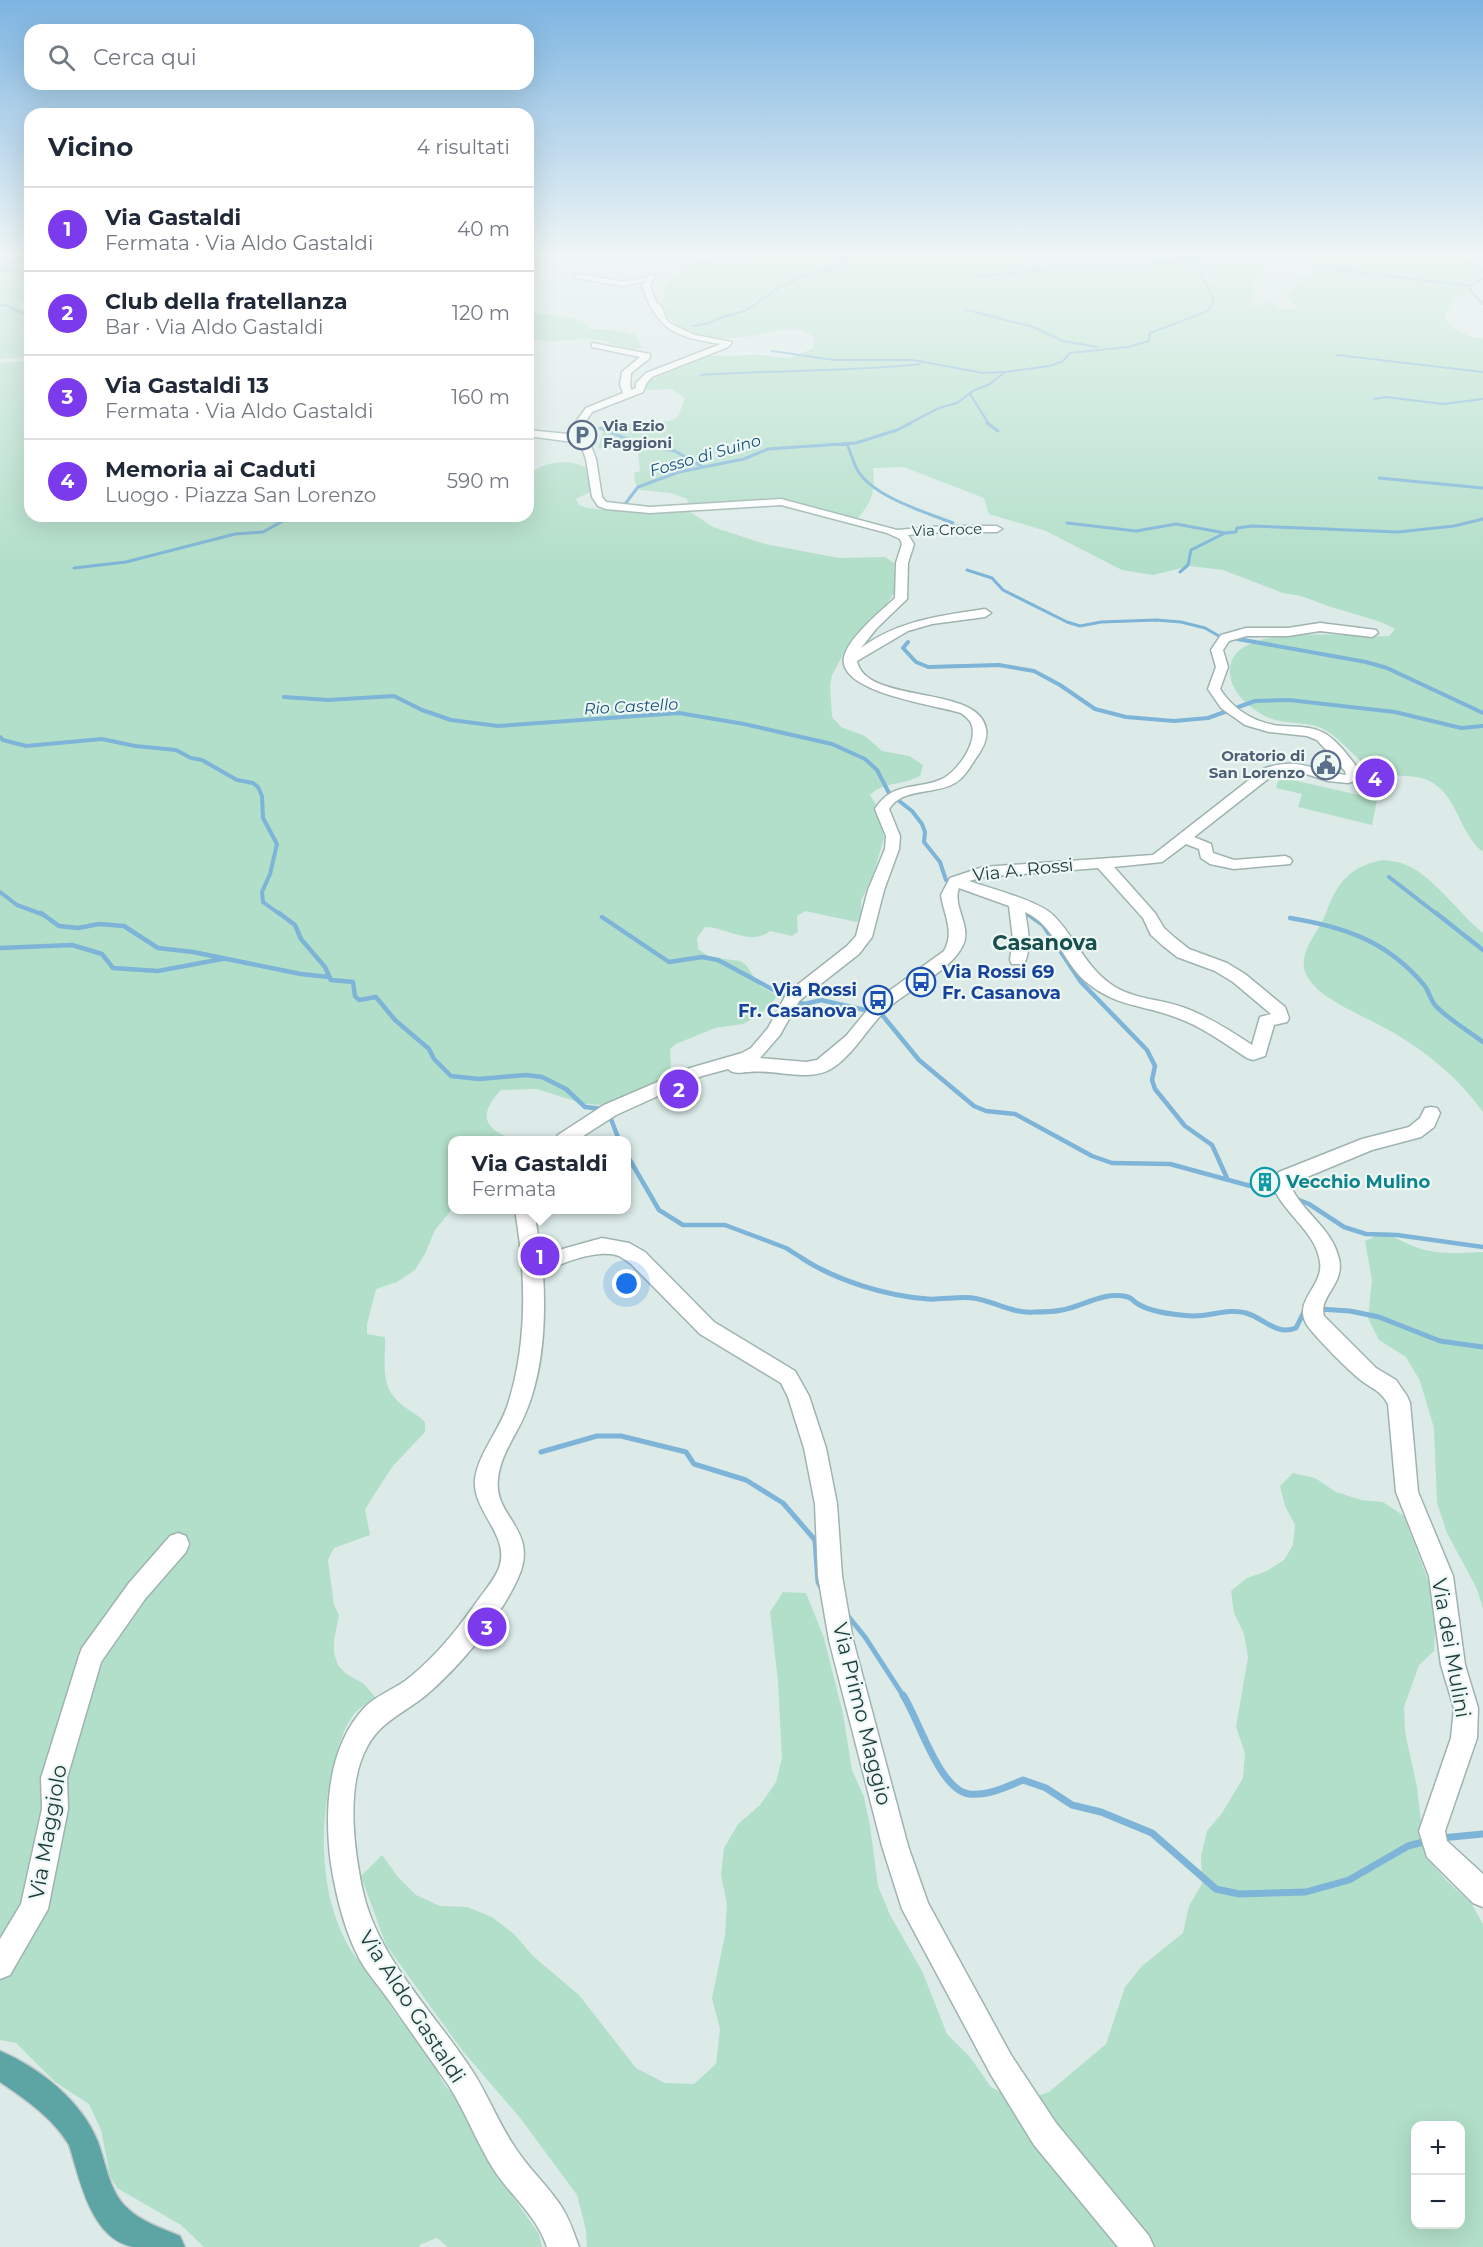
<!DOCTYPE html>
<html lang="it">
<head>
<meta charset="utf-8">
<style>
  :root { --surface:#fff; --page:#f2f2f3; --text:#1f2937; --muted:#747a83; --line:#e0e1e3; --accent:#7c3aed }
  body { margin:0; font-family:Montserrat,sans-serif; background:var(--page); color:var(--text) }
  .controls { position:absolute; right:18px; bottom:18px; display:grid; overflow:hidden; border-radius:12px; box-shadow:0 6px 24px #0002 }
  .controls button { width:54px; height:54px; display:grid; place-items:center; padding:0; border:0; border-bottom:2px solid var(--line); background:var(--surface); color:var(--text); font:30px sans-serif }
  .you { position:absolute; left:627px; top:1284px; width:21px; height:21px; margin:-15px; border:4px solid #fff; border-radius:50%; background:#1a73e8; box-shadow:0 0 0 9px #1a73e833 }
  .badge { display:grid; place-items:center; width:39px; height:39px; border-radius:50%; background:var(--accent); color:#fff; font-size:20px; font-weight:700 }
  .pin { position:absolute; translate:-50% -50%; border:3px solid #fff; box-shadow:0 2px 6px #0006 }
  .popup { position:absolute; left:448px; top:1136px; width:183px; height:78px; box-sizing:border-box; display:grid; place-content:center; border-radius:12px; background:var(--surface); filter:drop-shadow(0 2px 4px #0005); font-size:20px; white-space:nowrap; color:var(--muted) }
  .popup b { font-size:22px; color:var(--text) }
  .popup::after { content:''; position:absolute; left:50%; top:100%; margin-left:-12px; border:12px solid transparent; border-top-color:var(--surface) }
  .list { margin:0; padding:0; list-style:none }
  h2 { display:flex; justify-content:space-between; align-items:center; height:78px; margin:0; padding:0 24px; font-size:26px }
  h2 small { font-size:20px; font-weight:400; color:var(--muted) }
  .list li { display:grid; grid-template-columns:39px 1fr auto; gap:18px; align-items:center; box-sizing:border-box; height:84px; padding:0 24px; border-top:2px solid var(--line) }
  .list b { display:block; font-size:22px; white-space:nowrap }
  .list p { margin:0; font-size:20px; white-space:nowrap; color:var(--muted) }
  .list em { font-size:20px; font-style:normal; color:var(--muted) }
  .icon { flex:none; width:33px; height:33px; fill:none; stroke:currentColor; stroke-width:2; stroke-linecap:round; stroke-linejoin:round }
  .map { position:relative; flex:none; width:1483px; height:2247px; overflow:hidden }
  .search { position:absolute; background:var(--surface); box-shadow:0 6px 24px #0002; left:24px; top:24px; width:510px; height:66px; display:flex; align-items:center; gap:15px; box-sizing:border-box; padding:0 21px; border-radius:18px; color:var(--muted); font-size:22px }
  .panel { position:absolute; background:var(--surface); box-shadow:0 6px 24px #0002; left:24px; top:108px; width:510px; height:414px; border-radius:18px }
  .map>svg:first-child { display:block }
  .green { fill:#b2dfc9; fill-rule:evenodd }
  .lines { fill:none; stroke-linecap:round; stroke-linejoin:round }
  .stream-far5 { stroke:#7db4d7; stroke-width:2 }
  .stream-far4 { stroke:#7db4d7; stroke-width:3 }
  .stream-far3 { stroke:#7db4d7; stroke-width:4 }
  .stream-far2 { stroke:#7db4d7; stroke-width:4.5 }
  .stream-far1 { stroke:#7db4d7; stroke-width:5 }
  .stream { stroke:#7db4d7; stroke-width:7 }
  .minor-casing { stroke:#9fb3b0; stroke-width:3 }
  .major-casing { stroke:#c0c8c8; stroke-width:3 }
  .minor { fill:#fff; fill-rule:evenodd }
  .major { fill:#5ca5a4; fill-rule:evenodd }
  .labels { text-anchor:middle; stroke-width:4.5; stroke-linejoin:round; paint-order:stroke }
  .far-service-label { font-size:15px; font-weight:bold; fill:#4e5e75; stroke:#edf7f4; text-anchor:start }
  .far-street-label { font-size:15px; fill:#1d3b3a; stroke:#edf7f4 }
  .far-water-label { font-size:16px; font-style:italic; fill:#11517d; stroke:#edf7f4 }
  .street-label { font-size:18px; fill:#1d3b3a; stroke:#edf7f4 }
  .transit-label { font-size:18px; font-weight:bold; fill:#164399; stroke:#edf7f4; text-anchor:start }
  .culture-label { font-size:18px; font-weight:bold; fill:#0d838f; stroke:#edf7f4; text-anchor:start }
  .quarter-label { font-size:21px; font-weight:bold; fill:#174f4f; stroke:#edf7f4 }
  .near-street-label { font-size:21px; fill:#1d3b3a; stroke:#edf7f4 }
</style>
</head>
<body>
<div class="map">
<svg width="1483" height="2247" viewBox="0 0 1483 2247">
  <rect width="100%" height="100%" fill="#dcebe8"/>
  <path class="green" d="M0 252H30V293L17 303 19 307 30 312V357L0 359Z
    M718 252H1259L1266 260 1267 266 1256 273 1258 279 1253 286 1256 296 1252 298V303L1258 307 1269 302 1282 310 1298 308 1284 296 1298 284V278L1313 272V268L1303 263 1300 257 1284 252H1444L1464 257 1483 269 1481 276 1467 284 1466 295 1455 298 1444 317C1452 331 1468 337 1483 339V852C1459 833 1459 800 1433 783 1416 772 1395 779 1376 771 1356 762 1343 739 1323 729 1305 720 1283 726 1265 716 1249 708 1230 691 1230 672 1228 618 1356 639 1389 636L1395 629 1381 622 1331 607 1301 596 1283 593 1223 570 1190 566 1153 575 1122 570 1046 531 989 514 984 498 904 467 873 468C875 491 873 500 858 518L773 498 689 505 687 499 671 493 640 490 635 483 634 473 640 471 638 453C626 444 612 452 598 448L603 430 607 428 647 421H669L678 417 685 398 671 389 647 390 645 386 649 381 687 365 701 356 761 355 789 358 812 349 815 338C811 336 807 332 803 330 786 325 769 333 752 336 725 341 675 339 664 308 662 303 664 295 664 289L691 262 709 259Z
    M528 313 557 315 582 321 592 329 615 330 635 335 643 348C621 351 612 341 593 339 570 337 550 346 528 337Z
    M30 361V516H528V472C536 471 539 467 546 465 559 460 577 462 588 468L592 491 576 499 579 505 588 508 625 512 686 509 713 527 765 544 839 558 885 557 894 563V593L887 604 844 653 832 675 830 686 832 717 841 727 865 736 882 751 909 756 923 765 920 776C904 785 882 782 870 795L877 806 884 838 874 872 861 901V917L857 922 805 911 797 916 798 932 792 936 770 931C751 947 726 927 705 927L697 938 698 949 710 957 740 961 746 965 760 986 778 996 758 1016 743 1024 715 1028 676 1044 670 1049 671 1068 668 1075 646 1088 602 1105 584 1104 537 1089 501 1090C477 1116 484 1129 515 1140H453V1208L435 1230 425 1254 415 1270 397 1282 376 1289 367 1324V1334L385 1337C386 1357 380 1382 395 1398 403 1408 416 1413 425 1422V1432L392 1467 365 1509 370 1535 334 1548 328 1560 334 1605 339 1615 334 1641V1653L338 1665 345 1673 364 1684 376 1698C368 1702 361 1707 354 1714 345 1726 340 1741 336 1756 319 1816 317 1891 349 1947 356 1959 366 1969 374 1980 383 1992 390 2006 399 2018 408 2029 419 2038 427 2049 437 2064 436 2077 451 2092L509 2191 539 2234 542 2247H448L437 2238 421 2244 419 2247H204L181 2225 117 2188 110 2176 101 2130 89 2104 55 2082 16 2043 0 2040V363Z
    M1279 777 1377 799 1372 825 1298 807 1302 794 1276 788Z
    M1382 860C1388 861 1395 861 1401 863 1430 871 1459 914 1483 933V1112C1459 1078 1423 1049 1387 1029 1367 1018 1345 1009 1326 996 1318 991 1305 977 1304 968 1302 946 1319 932 1326 913 1337 883 1349 867 1382 860Z
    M1385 1232C1425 1255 1438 1254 1483 1252V1609L1477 1589 1447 1533 1437 1503 1434 1428 1420 1381 1406 1357 1379 1340 1368 1318 1372 1280 1365 1241Z
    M1293 1473 1315 1478 1336 1492 1361 1500 1383 1502 1404 1516 1429 1583 1435 1628 1434 1651 1419 1665 1404 1707 1405 1732 1417 1787 1425 1856 1446 1880 1471 1903 1483 1924V2247H587L586 2230 577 2195 521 2119 462 2050 386 1945 361 1876 382 1855 398 1877 416 1895 440 1906 467 1907 492 1917 514 1934 533 1956 579 1995 636 2068 665 2083 694 2084 716 2064 720 2029 712 1998 725 1935 727 1904 721 1875 724 1848 738 1824 760 1805 776 1782 782 1758 778 1682 770 1612 783 1592 806 1593 824 1638 843 1714 852 1770 864 1797 870 1826 878 1886 890 1915 922 1971 947 2034 970 2057 991 2087 1019 2102 1049 2092 1106 2044 1125 1987 1142 1966 1183 1933 1189 1906 1202 1884 1201 1856 1207 1831 1222 1813 1243 1778 1245 1753 1236 1727 1248 1657 1244 1634 1234 1613 1231 1591 1247 1578 1267 1571 1284 1560 1293 1545 1295 1525 1285 1506 1280 1486ZM1416 2126H1460V2224H1416Z"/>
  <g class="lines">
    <path class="stream-far5" d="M1322 268 1471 286
      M0 271 29 252
      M3 271 30 273
      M976 277 1088 265 1149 264 1197 258
      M1483 278 1470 286V290L1483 304
      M0 305 8 306 30 317
      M967 310 1033 327 1063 341 1097 347
      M693 326 710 323 719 318 745 311 780 287 799 278 839 266 856 252
      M772 351 834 360H913L983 373 1004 372
      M1337 355 1483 372
      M701 375C774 370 847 372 920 364
      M970 394 989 424
      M1374 399 1386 397 1443 404 1483 399
      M908 424 939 408 957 403 973 391 990 384 1005 372 1050 366 1063 361 1070 353 1128 347 1149 341 1150 333 1208 311 1214 301 1199 268 1201 262 1188 252"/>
    <path class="stream-far4" d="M987 423 998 431
      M600 428 642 445 675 451 703 467
      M847 444C851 453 853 463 858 471 874 497 925 512 953 523
      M1379 478 1483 488
      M622 508 638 487 679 472 744 459 768 449 856 443 897 430 911 423
      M1067 523 1136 531 1176 524 1225 533 1236 532 1237 528 1252 526 1398 532 1454 526 1483 519
      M74 568 126 562 235 534 263 532 292 516
      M967 570 992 578 1003 590 1067 622 1080 626 1101 622 1156 620 1181 622 1205 628 1219 636 1247 641
      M1180 572 1188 565 1191 550 1225 533"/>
    <path class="stream-far3" d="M1238 639 1366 662 1387 668 1483 713
      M908 642 903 648 916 662 928 667 999 665 1034 671 1060 685 1095 709 1126 717 1174 721 1208 718 1255 701 1289 700 1395 712 1461 728 1483 726
      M284 697 328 700 394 696 422 710 451 720 498 726 679 713 744 724 832 744 865 759 877 770 889 793 912 811 922 824 925 832 924 842 940 862 946 880
      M0 737 3 740 26 746 102 739 135 746 176 750 191 758 202 760 237 780 253 783 258 787 262 796 263 818 277 844 270 874 262 892 263 902 281 915
      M1389 877 1438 915
      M0 892 17 905 44 915
      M1022 910 1029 915"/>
    <path class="stream-far2" d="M41 913 59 926 78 928 99 924 124 926 158 948 193 952 301 974 329 977
      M279 913 295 925 301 939 325 967 331 980 353 982 355 996 359 1000 376 997 395 1020 429 1049 434 1059 451 1076 479 1079 526 1075 542 1077 566 1089 585 1107 603 1109
      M1026 913 1043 925 1081 982 1147 1050 1155 1066 1152 1080 1155 1089 1185 1126 1212 1145 1227 1178
      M1436 913 1483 950
      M602 917 669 962 702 957 718 960 796 1002 805 1004 821 1000 869 1011
      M1290 918C1345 927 1387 941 1424 985 1429 991 1430 999 1435 1005 1446 1018 1469 1031 1483 1042
      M0 948 72 945 102 954 113 968 158 971 222 959
      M883 1016 919 1060 974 1106 986 1111 1015 1114 1092 1156 1112 1163 1170 1164 1280 1194
      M609 1114 619 1140
      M627 1155 659 1210 683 1225H725L786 1248 805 1260
      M1294 1198 1309 1204 1344 1227 1366 1234 1397 1235 1483 1247"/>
    <path class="stream-far1" d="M803 1259C838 1281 886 1296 928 1299 941 1300 961 1296 973 1298 994 1301 1013 1314 1034 1312 1043 1312 1053 1312 1062 1310 1084 1306 1103 1291 1128 1297 1132 1298 1134 1302 1138 1304 1151 1312 1177 1315 1192 1316 1209 1317 1228 1308 1246 1313 1264 1318 1276 1336 1296 1328L1305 1310
      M1319 1309 1350 1311 1379 1317 1440 1341 1483 1347
      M541 1452 597 1436H621L686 1452 694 1464 746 1480 783 1503 815 1540 818 1582 822 1590
      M848 1616 865 1637 904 1697"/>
    <path class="stream" d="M903 1695C918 1717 939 1790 969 1794 987 1796 1007 1787 1023 1780L1046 1788 1072 1805 1101 1812 1152 1833 1216 1889 1239 1894 1306 1892 1349 1880 1408 1846 1427 1841
      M1441 1838 1483 1834"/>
    <g class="minor-casing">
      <path id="minor" d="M579 274 624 282 655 275 650 286 656 302 662 307 666 319 671 324 695 335 732 342 728 347 652 377 646 384 643 392 592 412 576 436 589 441 596 459 602 497 606 502 650 507 781 499 897 530 944 526H997L1002 529 997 532H944L908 535 914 544 908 563 907 599 876 629 861 648C899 620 940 616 985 609L991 613 985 617 932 624 908 631 857 661C865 705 979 684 986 729 988 740 982 750 976 758 970 767 964 778 955 783 935 795 903 787 889 809L900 836 899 849 884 890 872 937 859 954 799 1001 780 1035 760 1058 806 1062 817 1060 846 1036 874 1002 944 951C955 932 944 915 941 895L950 878 983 867 1153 855 1263 769C1298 756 1312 771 1346 775L1345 771 1317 740 1307 736 1269 732 1245 725 1221 708 1208 689 1216 667 1211 650 1221 635 1246 628H1288L1320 623 1376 630 1378 633 1372 637 1320 631 1288 636H1247L1229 641 1223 650 1228 667 1220 689C1234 711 1257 724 1282 726 1296 727 1311 726 1324 733 1337 740 1350 758 1359 770L1358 780 1348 783 1328 781 1297 771 1281 772 1273 775 1194 837 1211 844 1213 853 1234 860 1285 856 1290 858 1292 861 1290 864 1234 869 1210 864 1201 858 1199 849 1186 844 1162 862 1114 867 1155 913 1164 928 1174 937 1189 949 1227 963 1245 974 1285 1007 1289 1018 1287 1022 1274 1025 1265 1056 1253 1060 1247 1058C1224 1043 1201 1026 1175 1017 1140 1004 1116 1007 1085 981 1062 961 1055 925 1025 912 1028 929 1032 948 1024 964H1012L1010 960 1013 939 1009 906 959 888C952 907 972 926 963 945 950 972 909 989 887 1009 868 1026 851 1060 827 1071 804 1081 773 1069 749 1072 741 1072 734 1075 728 1069L702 1076 616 1115 577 1140H555L558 1135 604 1105 690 1068 742 1053 751 1048 768 1028 787 993 847 946 856 936 868 890 885 849 886 836 875 809C893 780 918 791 944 778 959 769 979 741 971 723 969 719 965 716 961 713 937 705 837 693 844 657 849 637 880 612 895 598L896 563 902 544 900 539 887 533 781 505 650 513 606 509 598 506 592 497 586 459 580 443 528 436V430L567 434 586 408 623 393 620 384 622 372 640 357 592 347V343L650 354V358L631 373 630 384 631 390 636 388V383L646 373 721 344C675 337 658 331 642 286L645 281 624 286 576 278 575 276ZM1098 868 1143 918 1151 935 1162 945 1177 957 1215 971 1233 982 1271 1014 1260 1017 1252 1045C1231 1031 1209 1017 1185 1008 1162 999 1137 1000 1115 987 1085 968 1077 939 1053 915 1039 901 989 888 969 881L984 877Z
        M1431 1107 1437 1108 1440 1113 1434 1127 1421 1137 1372 1150 1290 1184C1300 1211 1332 1227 1339 1259 1345 1284 1318 1297 1324 1316L1376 1368 1396 1380 1407 1396 1410 1403 1418 1492 1453 1576 1465 1665 1478 1708 1477 1738 1445 1831 1447 1841 1483 1874V1907L1473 1903 1427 1857 1419 1831 1451 1738 1454 1708 1441 1665 1429 1576 1396 1492 1388 1404C1380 1390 1374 1390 1362 1381 1350 1372 1315 1337 1307 1325 1292 1301 1324 1286 1320 1262 1316 1230 1280 1212 1271 1181L1279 1172 1362 1139 1409 1127 1420 1118 1425 1108Z
        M515 1210H534L541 1255 602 1238 629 1243 645 1252 714 1322 795 1371 809 1396 826 1448 837 1504 842 1576 853 1640 908 1846 928 1903 1011 2055 1056 2123 1149 2236 1154 2247H1118L1034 2145 991 2075 902 1909 882 1846 829 1640 818 1576 815 1504 804 1448 788 1397 781 1383 700 1334 631 1264C627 1261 623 1258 619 1256 600 1248 558 1263 543 1274 546 1319 543 1371 526 1412 517 1434 500 1455 498 1479 493 1517 540 1530 518 1578 500 1618 459 1668 425 1696 404 1713 381 1721 367 1747 345 1787 354 1853 364 1896 380 1959 433 2012 469 2066 487 2092 498 2123 516 2149 529 2169 548 2186 561 2206 569 2218 574 2233 579 2247H547C537 2216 511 2196 494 2170 477 2143 466 2113 449 2086 429 2057 408 2028 388 1999 379 1986 368 1974 360 1960 345 1932 336 1896 331 1864 324 1812 327 1747 365 1707 376 1696 392 1690 405 1681 431 1661 454 1634 473 1607 481 1595 494 1581 499 1568 511 1535 472 1512 475 1479 479 1452 500 1430 508 1404 528 1341 526 1274 515 1210Z
        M178 1533 186 1536 189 1544 186 1552 145 1599 101 1662 67 1778 68 1809 48 1909 10 1975 0 1979V1939L21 1904 42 1809 41 1778 79 1656 82 1648 129 1583 170 1536Z"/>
    </g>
    <g class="major-casing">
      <path id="major" d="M0 2051C40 2068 82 2101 98 2142 106 2164 109 2188 124 2205 139 2221 161 2228 180 2236L185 2247C168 2247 149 2247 133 2247 90 2238 80 2179 69 2145 53 2118 25 2099 0 2082Z"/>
    </g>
    <use href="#minor" class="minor"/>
    <use href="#major" class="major"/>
  </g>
  <linearGradient id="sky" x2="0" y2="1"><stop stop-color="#7db4e1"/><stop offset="0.45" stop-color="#eff6f5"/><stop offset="1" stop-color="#eff6f5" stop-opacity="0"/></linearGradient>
  <rect width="1483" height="566" fill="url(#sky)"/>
  <defs>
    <g id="parking-ring" transform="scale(1.5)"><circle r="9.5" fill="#edf7f4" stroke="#5c6f8a" stroke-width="1.5"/><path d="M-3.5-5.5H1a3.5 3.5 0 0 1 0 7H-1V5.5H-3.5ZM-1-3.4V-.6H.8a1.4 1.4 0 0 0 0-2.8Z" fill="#5c6f8a"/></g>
    <g id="civic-ring" transform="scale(1.5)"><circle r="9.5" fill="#edf7f4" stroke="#5c6f8a" stroke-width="1.5"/><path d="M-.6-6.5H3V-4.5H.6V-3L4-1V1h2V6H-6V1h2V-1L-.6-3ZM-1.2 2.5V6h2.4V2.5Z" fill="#5c6f8a"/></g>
    <g id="bus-ring" transform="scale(1.5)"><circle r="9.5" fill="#edf7f4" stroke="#1a4fb4" stroke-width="1.5"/><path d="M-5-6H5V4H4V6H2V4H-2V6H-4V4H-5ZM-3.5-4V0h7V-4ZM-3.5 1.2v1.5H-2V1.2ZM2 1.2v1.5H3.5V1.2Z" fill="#1a4fb4"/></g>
    <g id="building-ring" transform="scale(1.5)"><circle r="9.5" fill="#edf7f4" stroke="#0f9aa8" stroke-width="1.5"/><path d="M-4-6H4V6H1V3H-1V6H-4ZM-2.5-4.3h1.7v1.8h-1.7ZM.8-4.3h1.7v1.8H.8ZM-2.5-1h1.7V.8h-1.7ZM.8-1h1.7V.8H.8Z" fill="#0f9aa8"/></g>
  </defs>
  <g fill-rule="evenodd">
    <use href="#parking-ring" x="582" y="435"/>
    <use href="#civic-ring" x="1326" y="765"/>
    <use href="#bus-ring" x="921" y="982"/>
    <use href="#bus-ring" x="878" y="1000"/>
    <use href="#building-ring" x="1265" y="1182"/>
  </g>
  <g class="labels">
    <g class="far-service-label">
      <text x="603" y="431">Via Ezio<tspan x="603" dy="17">Faggioni</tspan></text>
      <text x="1305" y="761" text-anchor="end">Oratorio di<tspan x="1305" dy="17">San Lorenzo</tspan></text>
    </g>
    <g class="far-street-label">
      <text transform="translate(947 530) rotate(-2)" y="5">Via Croce</text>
    </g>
    <g class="far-water-label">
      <text transform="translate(705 455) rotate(-16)" y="6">Fosso di Suino</text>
      <text transform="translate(631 706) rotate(-3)" y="6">Rio Castello</text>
    </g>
    <g class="street-label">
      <text transform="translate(1023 870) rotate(-6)" y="6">Via A. Rossi</text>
    </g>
    <g class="transit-label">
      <text x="942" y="978">Via Rossi 69<tspan x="942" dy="21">Fr. Casanova</tspan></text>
      <text x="857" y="996" text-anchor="end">Via Rossi<tspan x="857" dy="21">Fr. Casanova</tspan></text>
    </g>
    <g class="culture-label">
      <text x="1286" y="1188">Vecchio Mulino</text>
    </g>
    <g class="quarter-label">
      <text x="1045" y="950">Casanova</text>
    </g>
    <g class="near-street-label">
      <text transform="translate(1451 1648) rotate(80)" y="7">Via dei Mulini</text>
      <text transform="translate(862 1714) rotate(76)" y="7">Via Primo Maggio</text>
      <text transform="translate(48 1832) rotate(-80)" y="7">Via Maggiolo</text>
      <text transform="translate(412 2007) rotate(57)" y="7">Via Aldo Gastaldi</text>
    </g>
  </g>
</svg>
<div class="controls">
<button>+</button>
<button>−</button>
</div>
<div class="you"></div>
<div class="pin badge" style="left:540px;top:1256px">1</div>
<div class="popup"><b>Via Gastaldi</b>Fermata</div>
<div class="pin badge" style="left:679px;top:1089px">2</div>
<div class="pin badge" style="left:487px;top:1627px">3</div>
<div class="pin badge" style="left:1375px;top:778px">4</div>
<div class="search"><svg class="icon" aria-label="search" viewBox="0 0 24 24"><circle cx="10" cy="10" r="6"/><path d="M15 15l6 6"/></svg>Cerca qui</div>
<section class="panel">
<h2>Vicino<small>4 risultati</small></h2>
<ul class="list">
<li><span class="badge">1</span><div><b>Via Gastaldi</b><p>Fermata · Via Aldo Gastaldi</p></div><em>40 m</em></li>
<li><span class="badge">2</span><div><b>Club della fratellanza</b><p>Bar · Via Aldo Gastaldi</p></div><em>120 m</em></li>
<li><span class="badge">3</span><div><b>Via Gastaldi 13</b><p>Fermata · Via Aldo Gastaldi</p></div><em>160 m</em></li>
<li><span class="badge">4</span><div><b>Memoria ai Caduti</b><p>Luogo · Piazza San Lorenzo</p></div><em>590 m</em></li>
</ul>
</section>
</div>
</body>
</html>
